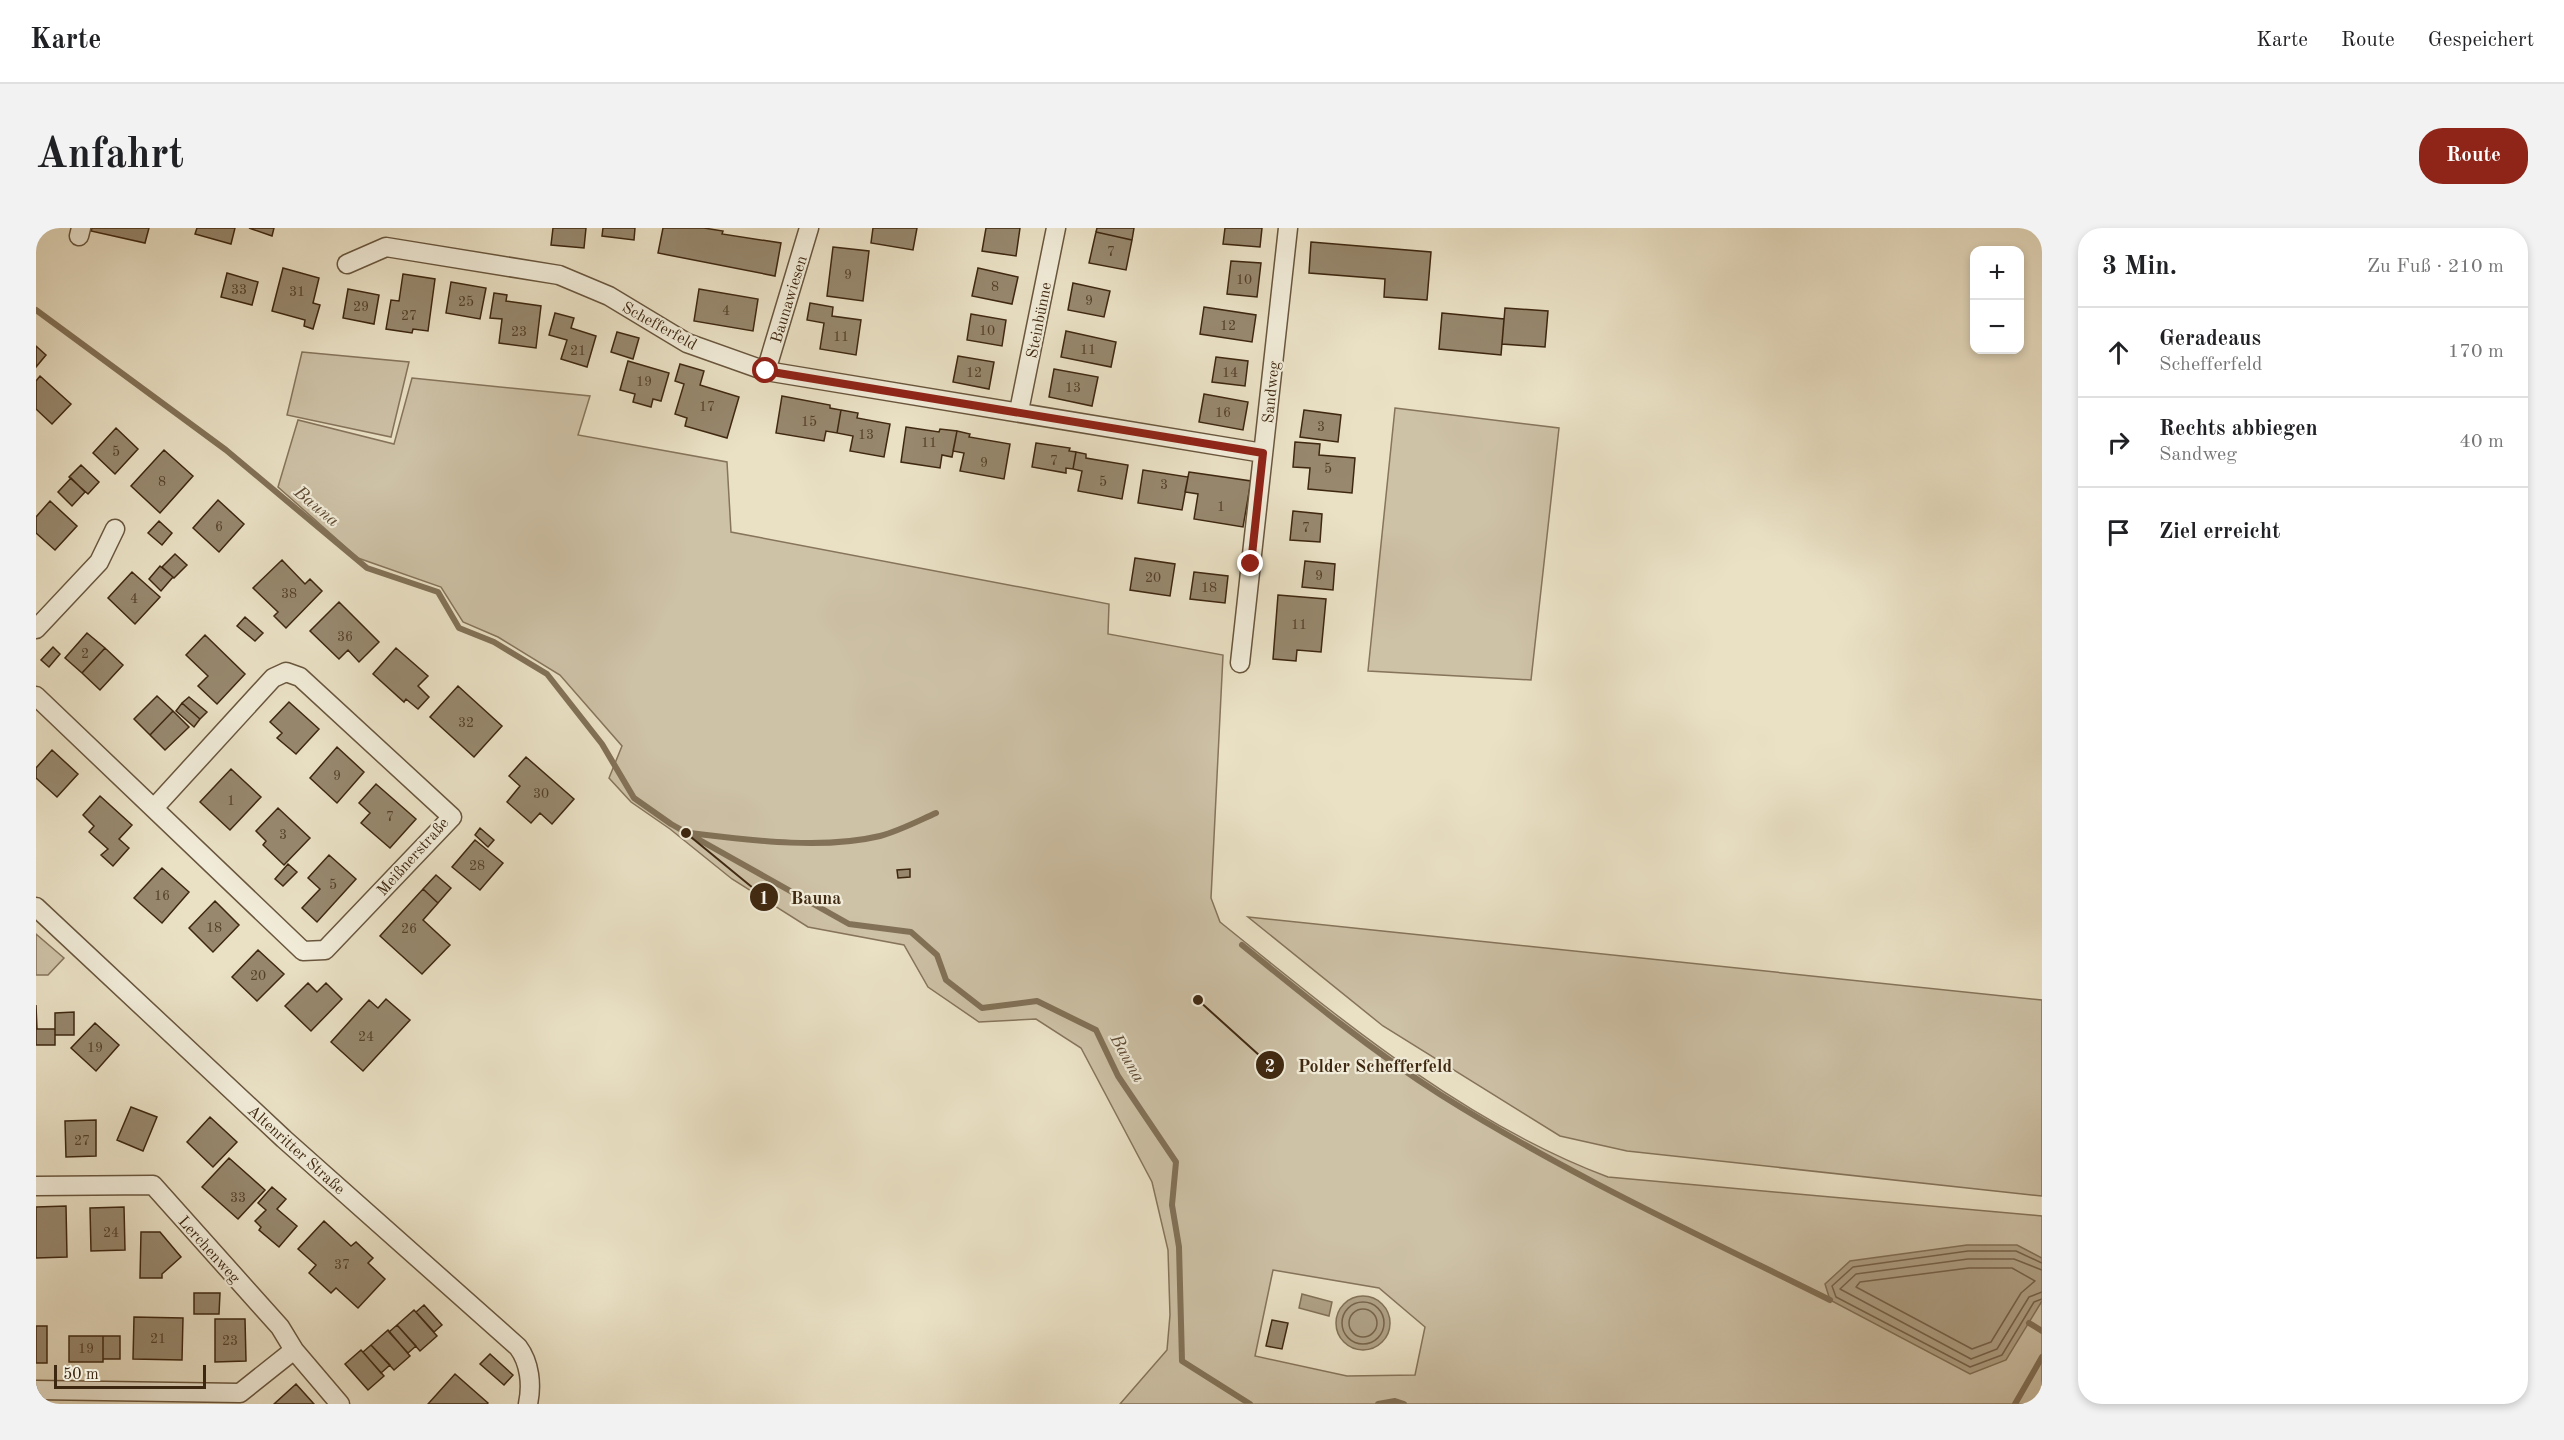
<!DOCTYPE html>
<html lang="de">
<head>
<meta charset="utf-8">
<style>
  :root { --surface:#fff; --page:#f2f2f2; --text:#202124; --muted:#757577; --line:#e0e0e0; --accent:#8f2418 }
  body { margin:0; font-family:"Old Standard TT",serif; background:var(--page); color:var(--text) }
  .controls { position:absolute; right:18px; top:18px; display:grid; overflow:hidden; border-radius:12px; box-shadow:0 3px 9px #0003 }
  .controls button { width:54px; height:54px; display:grid; place-items:center; padding:0; border:0; border-bottom:2px solid var(--line); background:var(--surface); color:var(--text); font:30px sans-serif }
  .scale { position:absolute; left:18px; bottom:15px; width:152px; box-sizing:border-box; padding-left:6px; border:3px solid #3e2710; border-top:0; font-size:16px; line-height:21px; white-space:nowrap; color:#3e2710; -webkit-text-stroke:4px #f1ecd9; paint-order:stroke }
  .stop { position:absolute; width:18px; height:18px; margin:-14px; border:4px solid #8f2418; border-radius:50%; background:#fff }
  .stop.end { background:#8f2418; border-color:#fff; box-shadow:0 2px 6px #0008 }
  .list { margin:0; padding:0; list-style:none }
  h2 { display:flex; justify-content:space-between; align-items:center; height:78px; margin:0; padding:0 24px; font-size:26px }
  h2 small { font-size:20px; font-weight:400; color:var(--muted) }
  .list li { display:grid; grid-template-columns:39px 1fr auto; gap:18px; align-items:center; box-sizing:border-box; height:90px; padding:0 24px; border-top:2px solid var(--line) }
  .list b { display:block; font-size:22px; white-space:nowrap }
  .list p { margin:0; font-size:20px; white-space:nowrap; color:var(--muted) }
  .list em { font-size:20px; font-style:normal; color:var(--muted) }
  .icon { flex:none; width:33px; height:33px; fill:none; stroke:currentColor; stroke-width:2; stroke-linecap:round; stroke-linejoin:round }
  .map { position:relative; flex:none; width:2006px; height:1176px; overflow:hidden; border-radius:24px }
  header { display:flex; align-items:center; gap:36px; box-sizing:border-box; height:84px; padding:0 30px; background:var(--surface); border-bottom:2px solid var(--line) }
  header strong { font-size:28px }
  nav { display:flex; gap:33px; margin-inline-start:auto; font-size:21px }
  .intro { display:flex; align-items:center; justify-content:space-between; box-sizing:border-box; height:144px; padding:0 36px }
  h1 { margin:0; font-size:42px }
  .button { padding:15px 27px; border-radius:24px; background:var(--accent); color:#fff; font-size:21px; font-weight:700 }
  main { display:flex; gap:36px; padding:0 36px }
  aside { flex:1; background:var(--surface); border-radius:24px; box-shadow:0 3px 9px #0003 }
  .map>svg:first-child { display:block }
  .green { fill:#cdc1a6; stroke:#86745b; stroke-width:1.5; fill-rule:evenodd }
  .water { fill:#b0a287; stroke:#827157; stroke-width:1.5 }
  .lines { fill:none; stroke-linecap:round; stroke-linejoin:round }
  .shore { stroke:#77644c; stroke-width:1.5 }
  .stream { stroke:#827157; stroke-width:6 }
  .building { fill:#97886e; stroke:#3e2710; stroke-width:1.5 }
  .minor-casing { stroke:#69563d; stroke-width:21 }
  .minor { stroke:#f1ecd9; stroke-width:18 }
  .route { stroke:#8f2418; stroke-width:8 }
  .labels { text-anchor:middle; stroke-width:4.5; stroke-linejoin:round; paint-order:stroke }
  .number-label { font-size:14px; fill:#543f28 }
  .street-label { font-size:16px; fill:#3e2710; stroke:#f1ecd9 }
  .water-label { font-size:18px; font-style:italic; fill:#604c34; stroke:#f1ecd9 }
  .leader { fill:none; stroke:#3e2710; stroke-width:2 }
  .callout-dot { fill:#3e2710; stroke:#f1ecd9; stroke-width:2 }
  .mark-label { font-size:18px; text-anchor:middle; font-weight:bold; fill:#fff }
  .callout-label { font-size:18px; text-anchor:middle; font-weight:bold; fill:#3e2710; stroke:#f1ecd9; stroke-width:4.5; stroke-linejoin:round; paint-order:stroke }
</style>
</head>
<body>
<header>
<strong>Karte</strong>
<nav><a>Karte</a><a>Route</a><a>Gespeichert</a></nav>
</header>
<div class="intro"><h1>Anfahrt</h1><a class="button">Route</a></div>
<main>
<div class="map">
<svg width="2006" height="1176" viewBox="0 0 2006 1176">
  <rect width="100%" height="100%" fill="#eae1c5"/>
  <filter id="stains"><feTurbulence type="fractalNoise" baseFrequency=".00333" numOctaves="4"/><feColorMatrix values="0 0 0 0 .2 0 0 0 0 .09 0 0 0 0 .02 0 0 0 .5 -.17"/></filter>
  <radialGradient id="worn" r=".72"><stop offset=".6" stop-color="#630" stop-opacity="0"/><stop offset="1" stop-color="#630" stop-opacity=".3"/></radialGradient>
  <path class="green" d="M266 124 373 134 355 209 251 187Z
    M376 150 554 168 542 207 691 234 695 304 1073 376 1072 406 1187 427 1175 670 1184 694C1303 790 1428 895 1572 949L2006 988V1176H1084L1131 1122 1134 1087 1132 1022 1116 954 1045 820 1000 791 943 794 892 759 868 717 772 699 696 651 634 601 595 574 573 550 586 518 524 447 462 409 427 394 405 359 322 330 242 259 262 192 358 216ZM1237 1042 1343 1060 1389 1099 1379 1147 1311 1148 1219 1128Z
    M1359 180 1523 200 1495 452 1332 443Z
    M1212 689 2006 772V968L1591 923 1524 908 1347 798Z
    M0 706 28 730 12 747H0Z"/>
  <path class="water" d="M1931 1017H1981L2006 1030V1073L1970 1132 1934 1146 1794 1072 1789 1056 1814 1033Z
    M1266 1066 1296 1074 1293 1088 1263 1080Z
    M1300 1095a27 27 0 1 1 54 0a27 27 0 1 1-54 0Z"/>
  <g class="lines">
    <path class="shore" d="M2006 1035 1980 1023H1932L1817 1039 1796 1058 1800 1069 1934 1139 1966 1127 1998 1074 2006 1071
      M1933 1040H1976L1999 1053 1985 1065 1955 1114 1936 1121 1820 1059 1824 1054Z
      M2006 1042 1978 1031H1932L1820 1046 1804 1061 1935 1131 1961 1121 1993 1069 2006 1064
      M1306 1095a21 21 0 1 1 42 0a21 21 0 1 1-42 0Z
      M1313 1095a14 14 0 1 1 28 0a14 14 0 1 1-28 0Z"/>
    <path class="stream" d="M0 82 190 222 331 340 402 364 423 400 458 414 511 446 566 516 598 570 635 596 813 696 875 704 901 727 910 752 946 780 1001 773 1060 802 1082 848 1140 934 1136 977 1143 1019 1146 1133 1214 1176
      M654 605C713 612 786 622 844 608 863 603 882 593 900 585
      M1206 717C1271 770 1335 822 1405 867 1529 945 1663 1007 1794 1072
      M1993 1095 2006 1103
      M1342 1176 1359 1173 1368 1176
      M1979 1176 2006 1129"/>
  </g>
  <path class="building" d="M56 0H113L109 15 55 3Z
    M161 0H199L195 16 159 6Z
    M213 0H238L236 8Z
    M517 0H550L548 20 515 17Z
    M567 0H599L598 12 566 8Z
    M627 0H668L687 3 686 6 745 15 739 48 622 25Z
    M837 0H881L877 22 835 15Z
    M950 0H984L980 28 946 23Z
    M1061 0H1098L1096 12 1060 4Z
    M1189 0H1226L1224 19 1187 16Z
    M1060 4 1096 12 1090 42 1053 35Z
    M1275 14 1395 24 1391 72 1348 69 1349 51 1273 45Z
    M797 19 833 23 827 73 791 68Z
    M1195 33 1225 35 1221 69 1191 66Z
    M247 40 283 50 277 75 284 77 277 101 268 98 269 92 236 83Z
    M942 40 982 49 976 76 936 68Z
    M191 45 222 54 216 77 185 69Z
    M367 46 399 51 392 103 377 101 376 105 350 101 355 72 363 73Z
    M415 54 450 60 444 91 410 85Z
    M1037 55 1074 63 1068 89 1032 82Z
    M312 61 343 67 338 96 307 90Z
    M663 61 722 71 717 103 658 93Z
    M458 65 471 67 470 73 505 78 500 120 463 115 466 91 454 90Z
    M774 75 797 79 796 88 825 92 820 127 784 121 788 95 771 92Z
    M1168 79 1220 87 1216 114 1164 106Z
    M1469 80 1512 83 1509 119 1466 116Z
    M519 85 538 90 535 100 560 108 551 139 525 131 531 112 513 107Z
    M1406 85 1468 91 1465 127 1403 121Z
    M935 86 970 92 966 118 931 112Z
    M1030 103 1080 114 1075 139 1025 129Z
    M581 104 603 110 597 131 575 124Z
    M0 118 10 127 0 139Z
    M922 128 958 134 953 161 917 154Z
    M1180 129 1212 133 1209 158 1176 154Z
    M592 133 633 145 625 173 617 171 615 179 597 174 599 166 584 162Z
    M644 136 668 143 664 157 703 169 691 210 649 198 651 190 639 186 648 156 639 153Z
    M1018 141 1062 149 1056 178 1013 169Z
    M4 148 35 176 16 196 0 181V153Z
    M1168 166 1212 174 1207 202 1163 194Z
    M746 168 794 177V180L805 182 801 205 790 203 788 213 740 205Z
    M805 182 822 185 821 190 854 196 848 229 814 223 817 208 801 205Z
    M1268 182 1305 187 1302 214 1264 209Z
    M870 199 903 204 904 201 921 203 916 229 906 227 904 240 865 234Z
    M80 200 102 221 79 246 57 225Z
    M921 203 934 206 933 209 974 216 968 251 924 243 928 225 917 223Z
    M1259 214 1284 216 1283 227 1319 230 1316 265 1272 261 1274 240 1257 239Z
    M1000 215 1034 220 1033 223 1040 224 1037 241 1030 240V245L996 239Z
    M128 222 157 248 124 285 95 258Z
    M1040 224 1050 226V230L1092 237 1086 271 1042 263 1046 243 1037 241Z
    M45 237 63 254 52 266 33 249Z
    M1107 242 1152 249 1146 282 1102 275Z
    M1153 244 1215 253 1207 299 1158 291 1162 266 1149 264Z
    M35 250 49 264 36 278 22 264Z
    M182 272 208 296 183 324 157 300Z
    M14 273 41 298 19 322 0 305V289Z
    M1257 283 1286 286 1284 314 1254 312Z
    M123 293 136 305 126 317 112 305Z
    M139 326 151 337 138 350 126 339Z
    M1099 330 1139 336 1134 368 1094 362Z
    M246 332 269 356 274 351 286 363 250 400 238 388 242 384 217 360Z
    M1269 333 1299 336 1297 362 1266 359Z
    M124 338 137 349 125 363 113 351Z
    M96 344 124 369 99 396 72 370Z
    M1158 344 1192 348 1189 375 1154 371Z
    M1242 367 1290 371 1285 424 1261 422 1260 433 1237 431Z
    M303 374 343 414 323 434 312 422 303 431 274 403Z
    M209 389 227 405 219 413 201 398Z
    M51 405 69 420 46 445 29 430Z
    M169 407 209 446 181 476 162 458 172 448 150 427Z
    M17 419 24 426 13 439 5 432Z
    M69 420 87 437 64 462 46 445Z
    M360 420 392 448 382 458 393 469 382 481 370 471 368 474 337 446Z
    M422 458 466 498 438 529 394 489Z
    M121 468 137 483 114 507 98 491Z
    M153 469 171 484 164 491 146 475Z
    M253 474 283 501 260 526 241 510 246 505 234 494Z
    M146 475 164 491 158 499 140 483Z
    M137 483 153 499 129 522 114 507Z
    M301 519 328 544 301 575 274 550Z
    M16 522 42 546 21 569 0 550V540Z
    M490 529 538 571 516 596 504 585 495 595 471 574 484 558 473 548Z
    M195 541 225 569 194 602 164 574Z
    M340 556 380 591 354 620 325 595 334 585 323 575Z
    M64 568 96 597 83 611 93 620 77 638 65 627 72 621 53 604 58 598 47 587Z
    M242 580 274 610 248 637 227 617 230 613 220 603Z
    M444 600 458 612 452 619 439 607Z
    M439 612 467 635 444 662 416 639Z
    M293 627 320 651 281 694 266 680 284 661 272 650Z
    M252 636 261 644 247 658 239 651Z
    M126 640 153 664 126 695 98 670Z
    M874 641V649L862 650 861 642Z
    M400 647 415 660 402 675 387 661Z
    M387 661 402 675 387 692 414 717 386 746 344 708Z
    M179 673 203 697 177 724 153 700Z
    M222 722 248 746 221 773 196 749Z
    M272 755 281 764 290 755 306 771 275 803 249 778Z
    M350 771 374 792 327 843 295 814 333 772 342 780Z
    M0 777 1 801H19V817H0Z
    M38 784V807H19V785Z
    M59 795 83 817 60 843 35 820Z
    M95 879 121 889 107 923 81 912Z
    M174 889 201 914 177 939 151 914Z
    M60 892V928L30 929 29 893Z
    M193 930 229 962 202 991 166 959Z
    M236 959 250 971 241 981 261 998 243 1019 223 1002 225 999 219 993 230 982 222 975Z
    M30 978 31 1029 0 1030V979Z
    M88 979 89 1022 55 1023 54 980Z
    M288 993 315 1018 320 1014 337 1030 332 1035 349 1051 322 1080 300 1060 295 1065 273 1045 280 1037 262 1021Z
    M105 1004H124L145 1029 126 1046V1050H104Z
    M158 1065H184L183 1086H158Z
    M388 1077 406 1097 398 1104 380 1084Z
    M378 1082 401 1108 384 1123 361 1097Z
    M98 1089 147 1090 146 1132 97 1131Z
    M179 1091H209L210 1133 179 1134Z
    M1236 1092 1252 1095 1246 1121 1230 1118Z
    M361 1097 380 1118 372 1125 353 1104Z
    M0 1098H11V1135H0Z
    M352 1102 374 1128 358 1142 335 1117Z
    M33 1108H67V1134H33Z
    M67 1108H84V1131H67Z
    M335 1117 354 1137 345 1145 327 1124Z
    M325 1122 348 1148 332 1162 309 1136Z
    M454 1126 477 1147 468 1157 444 1136Z
    M419 1146 452 1175 451 1176H392Z
    M260 1156 278 1176H238Z"/>
  <g class="lines">
    <g class="minor-casing">
      <path id="minor" d="M43 8 45 0
        M311 36 350 19 523 47 573 68 651 115 730 143 1227 225
        M730 143 773 0
        M983 183 1020 0
        M0 401 63 334 79 301
        M1204 435 1252 0
        M0 468 267 723 289 722 416 589 264 449 250 444 237 450 118 580
        M0 679 248 911 482 1119C494 1135 496 1157 492 1176
        M0 958 117 957 244 1099 258 1122 304 1176
        M0 1162 204 1165 258 1122"/>
    </g>
    <use href="#minor" class="minor"/>
  </g>
  <g class="lines">
    <path class="route" d="M730 143 1227 225 1215 336"/>
  </g>
  <g class="labels">
    <g class="number-label">
      <text x="1075" y="28">7</text>
      <text x="812" y="51">9</text>
      <text x="1208" y="56">10</text>
      <text x="959" y="63">8</text>
      <text x="203" y="66">33</text>
      <text x="261" y="68">31</text>
      <text x="1053" y="77">9</text>
      <text x="430" y="78">25</text>
      <text x="325" y="83">29</text>
      <text x="690" y="87">4</text>
      <text x="373" y="92">27</text>
      <text x="1192" y="102">12</text>
      <text x="951" y="107">10</text>
      <text x="483" y="108">23</text>
      <text x="805" y="113">11</text>
      <text x="1052" y="126">11</text>
      <text x="542" y="127">21</text>
      <text x="938" y="149">12</text>
      <text x="1194" y="149">14</text>
      <text x="608" y="158">19</text>
      <text x="1037" y="164">13</text>
      <text x="671" y="183">17</text>
      <text x="1187" y="189">16</text>
      <text x="773" y="198">15</text>
      <text x="1285" y="203">3</text>
      <text x="830" y="211">13</text>
      <text x="893" y="219">11</text>
      <text x="80" y="228">5</text>
      <text x="1018" y="237">7</text>
      <text x="948" y="239">9</text>
      <text x="1292" y="245">5</text>
      <text x="126" y="258">8</text>
      <text x="1067" y="258">5</text>
      <text x="1128" y="261">3</text>
      <text x="1185" y="283">1</text>
      <text x="183" y="303">6</text>
      <text x="1270" y="304">7</text>
      <text x="1283" y="352">9</text>
      <text x="1117" y="354">20</text>
      <text x="1173" y="364">18</text>
      <text x="253" y="370">38</text>
      <text x="98" y="375">4</text>
      <text x="1263" y="401">11</text>
      <text x="309" y="413">36</text>
      <text x="49" y="430">2</text>
      <text x="430" y="499">32</text>
      <text x="301" y="552">9</text>
      <text x="505" y="570">30</text>
      <text x="195" y="577">1</text>
      <text x="354" y="593">7</text>
      <text x="247" y="611">3</text>
      <text x="441" y="642">28</text>
      <text x="297" y="661">5</text>
      <text x="126" y="672">16</text>
      <text x="178" y="704">18</text>
      <text x="373" y="705">26</text>
      <text x="222" y="752">20</text>
      <text x="330" y="813">24</text>
      <text x="59" y="824">19</text>
      <text x="46" y="917">27</text>
      <text x="202" y="974">33</text>
      <text x="75" y="1009">24</text>
      <text x="306" y="1041">37</text>
      <text x="122" y="1115">21</text>
      <text x="194" y="1117">23</text>
      <text x="50" y="1125">19</text>
    </g>
    <g class="street-label">
      <text transform="translate(752 71) rotate(-73)" y="6">Baunawiesen</text>
      <text transform="translate(1002 92) rotate(-79)" y="6">Steinbünne</text>
      <text transform="translate(624 97) rotate(29)" y="6">Schefferfeld</text>
      <text transform="translate(1234 164) rotate(-84)" y="6">Sandweg</text>
      <text transform="translate(376 628) rotate(-48)" y="6">Meißnerstraße</text>
      <text transform="translate(261 921) rotate(42)" y="6">Altenritter Straße</text>
      <text transform="translate(174 1021) rotate(48)" y="6">Lerchenweg</text>
    </g>
    <g class="water-label">
      <text transform="translate(281 278) rotate(40)" y="6">Bauna</text>
      <text transform="translate(1092 830) rotate(61)" y="6">Bauna</text>
    </g>
  </g>
  <path class="leader" d="M650 605L728 669M1162 772L1234 837"/>
  <g class="callout-dot">
    <circle cx="650" cy="605" r="6"/>
    <circle cx="1162" cy="772" r="6"/>
    <circle cx="728" cy="669" r="15"/>
    <circle cx="1234" cy="837" r="15"/>
  </g>
  <g class="mark-label">
    <text x="728" y="676">1</text>
    <text x="1234" y="844">2</text>
  </g>
  <g class="callout-label">
    <text x="780" y="676">Bauna</text>
    <text x="1339" y="844">Polder Schefferfeld</text>
  </g>
  <rect width="100%" height="100%" filter="url(#stains)"/>
  <rect width="100%" height="100%" fill="url(#worn)"/>
</svg>
<div class="controls">
<button>+</button>
<button>−</button>
</div>
<div class="scale">50 m</div>
<div class="stop" style="left:730px;top:143px"></div>
<div class="stop end" style="left:1215px;top:336px"></div>
</div>
<aside>
<h2>3 Min.<small>Zu Fuß · 210 m</small></h2>
<ul class="list">
<li><svg class="icon" aria-label="ahead" viewBox="0 0 24 24"><path d="M12 20V5M6 11l6-6 6 6"/></svg><div><b>Geradeaus</b><p>Schefferfeld</p></div><em>170 m</em></li>
<li><svg class="icon" aria-label="right" viewBox="0 0 24 24"><path d="M7 20v-9h11M14 6l5 5-5 5"/></svg><div><b>Rechts abbiegen</b><p>Sandweg</p></div><em>40 m</em></li>
<li><svg class="icon" aria-label="arrive" viewBox="0 0 24 24"><path d="M6 21V4h12l-3 4 3 4H6"/></svg><div><b>Ziel erreicht</b></div></li>
</ul>
</aside>
</main>
</body>
</html>
